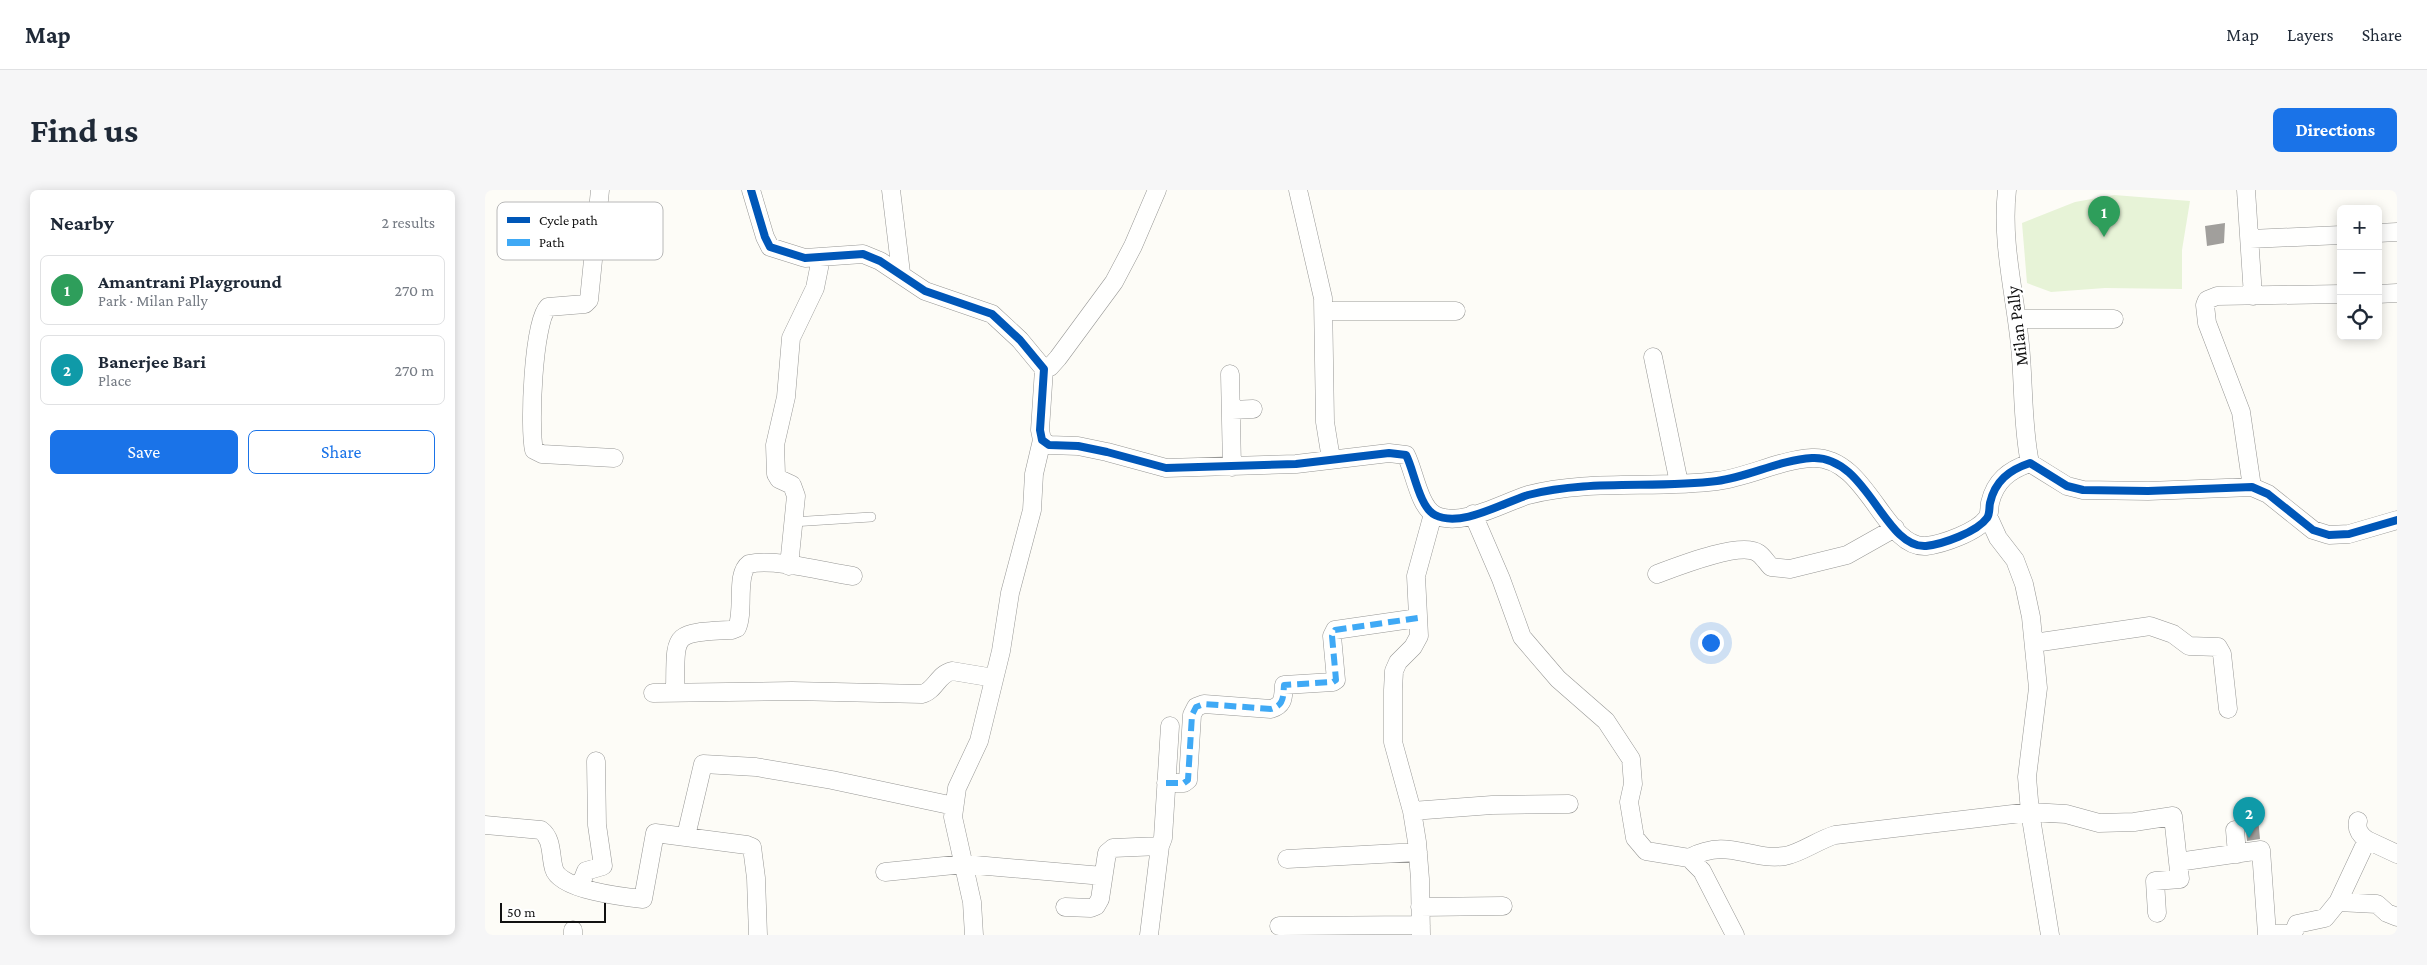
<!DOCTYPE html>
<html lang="en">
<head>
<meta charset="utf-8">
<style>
  :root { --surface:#fff; --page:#f6f6f7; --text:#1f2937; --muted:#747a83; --line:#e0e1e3; --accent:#1a73e8 }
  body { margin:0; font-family:"Crimson Pro",serif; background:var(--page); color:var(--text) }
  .controls { position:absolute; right:15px; top:15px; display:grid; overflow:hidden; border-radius:8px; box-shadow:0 2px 12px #0003 }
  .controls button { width:45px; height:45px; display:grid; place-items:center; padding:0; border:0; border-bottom:1px solid var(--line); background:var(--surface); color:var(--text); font:25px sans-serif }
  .scale { position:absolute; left:15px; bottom:12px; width:106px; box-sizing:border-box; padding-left:5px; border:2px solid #111; border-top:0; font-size:14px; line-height:18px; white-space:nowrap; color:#111; -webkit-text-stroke:4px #fff; paint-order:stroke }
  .you { position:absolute; left:1225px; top:452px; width:18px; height:18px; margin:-12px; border:4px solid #fff; border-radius:50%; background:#1a73e8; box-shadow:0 0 0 8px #1a73e833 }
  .badge { display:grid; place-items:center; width:32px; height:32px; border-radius:50%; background:var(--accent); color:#fff; font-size:16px; font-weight:700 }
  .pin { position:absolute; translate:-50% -41px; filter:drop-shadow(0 1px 2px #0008) }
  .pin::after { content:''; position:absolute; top:26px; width:18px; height:15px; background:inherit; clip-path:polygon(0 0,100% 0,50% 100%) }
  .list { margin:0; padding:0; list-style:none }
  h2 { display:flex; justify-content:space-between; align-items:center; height:65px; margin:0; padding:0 20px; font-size:21px }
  h2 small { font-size:16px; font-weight:400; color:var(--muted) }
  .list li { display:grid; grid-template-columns:32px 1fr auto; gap:15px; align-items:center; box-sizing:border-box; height:70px; margin:0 10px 10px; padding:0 10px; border:1px solid var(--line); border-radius:8px }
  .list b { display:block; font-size:19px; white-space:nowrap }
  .list p { margin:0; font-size:16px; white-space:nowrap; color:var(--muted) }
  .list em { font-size:16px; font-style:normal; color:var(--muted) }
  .actions { display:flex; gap:10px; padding:15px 20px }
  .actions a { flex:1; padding:11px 0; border:1px solid var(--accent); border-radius:8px; text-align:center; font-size:18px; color:var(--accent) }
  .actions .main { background:var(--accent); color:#fff }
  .icon { flex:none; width:28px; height:28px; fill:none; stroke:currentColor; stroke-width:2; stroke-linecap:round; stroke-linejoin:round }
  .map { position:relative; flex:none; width:1912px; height:745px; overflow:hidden; border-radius:8px }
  header { display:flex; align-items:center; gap:30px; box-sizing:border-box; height:70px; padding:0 25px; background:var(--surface); border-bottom:1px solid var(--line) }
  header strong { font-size:24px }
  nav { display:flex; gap:28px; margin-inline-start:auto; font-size:18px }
  .intro { display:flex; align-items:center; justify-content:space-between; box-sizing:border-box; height:120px; padding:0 30px }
  h1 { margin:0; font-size:35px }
  .button { padding:12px 22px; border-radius:8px; background:var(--accent); color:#fff; font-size:18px; font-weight:700 }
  main { display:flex; gap:30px; padding:0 30px }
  aside { flex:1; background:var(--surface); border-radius:8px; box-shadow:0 2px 12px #0003 }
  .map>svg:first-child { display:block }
  .green { fill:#e7f3d7 }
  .building { fill:#a19f9c }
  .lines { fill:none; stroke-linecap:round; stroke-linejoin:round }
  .lane-casing { stroke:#979795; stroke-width:10 }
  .street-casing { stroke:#979795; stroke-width:19 }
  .lane { stroke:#fffffe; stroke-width:9 }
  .street { stroke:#fffffe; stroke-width:18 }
  .quiet { stroke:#3fa9f5; stroke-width:6; stroke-dasharray:12 6; stroke-linecap:butt }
  .cycleway-casing { stroke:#fff; stroke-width:11 }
  .cycleway { stroke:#0057b8; stroke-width:8 }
  .labels { text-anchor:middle; stroke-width:5; stroke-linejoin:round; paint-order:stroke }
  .street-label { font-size:18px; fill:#111; stroke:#fff }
  .key { fill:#fff; stroke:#b8b8b8; stroke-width:1 }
  .key-label { font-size:14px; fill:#111 }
</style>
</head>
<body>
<header>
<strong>Map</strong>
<nav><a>Map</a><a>Layers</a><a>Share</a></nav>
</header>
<div class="intro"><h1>Find us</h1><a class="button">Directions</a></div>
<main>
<aside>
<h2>Nearby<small>2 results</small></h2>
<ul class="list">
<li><span class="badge" style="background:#2e9e5b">1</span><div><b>Amantrani Playground</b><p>Park · Milan Pally</p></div><em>270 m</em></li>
<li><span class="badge" style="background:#0f9aa8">2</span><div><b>Banerjee Bari</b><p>Place</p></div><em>270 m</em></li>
</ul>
<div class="actions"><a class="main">Save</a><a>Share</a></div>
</aside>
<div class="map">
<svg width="1912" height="745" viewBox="0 0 1912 745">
  <rect width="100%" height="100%" fill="#fdfcf7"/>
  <path class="green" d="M1629 5 1705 11 1697 60V99L1620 98 1566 102 1542 93 1537 33 1590 12Z"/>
  <path class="building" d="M1740 33 1739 53 1722 56 1720 36Z
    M1773 627 1775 649 1762 651 1760 629Z"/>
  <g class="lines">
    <g class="lane-casing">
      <path id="lane" d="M307 332 386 327"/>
    </g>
    <g class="street-casing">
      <path id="street" d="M115 0 104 110 100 114 63 117C48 132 44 238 49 260L57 264 129 268
        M266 0 280 47 285 57 320 68 378 64 395 71 440 101 507 124 535 150 559 179 555 240 557 250 564 255 593 256 622 262 681 278 811 274 904 263 921 265C929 280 934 317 950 325 976 338 1017 313 1043 305 1104 289 1170 299 1232 291 1264 287 1294 270 1327 268 1382 265 1399 359 1441 356 1458 354 1492 342 1502 328 1505 324 1504 318 1505 313 1510 291 1524 280 1545 273L1582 296 1598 300 1663 301 1767 297 1783 304 1828 340 1844 345 1864 344 1912 330
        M406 0 416 83
        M813 0 838 108 840 232 846 269
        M1522 0C1516 52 1530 104 1535 155 1539 194 1537 235 1545 273
        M1761 0 1768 106
        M1893 43 1912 42
        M1765 49 1856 45
        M1893 104 1912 103
        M839 121H971
        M1532 129H1629
        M1168 167 1194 293
        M559 179 565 177 573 168 629 92 648 56 672 0
        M745 184 747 277
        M747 220 768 219
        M1767 297 1756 222 1722 133 1720 115 1722 110 1732 106 1856 104
        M988 324 1016 389 1037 447 1073 489 1121 531 1146 569 1148 594 1144 612 1150 648 1161 661 1204 668 1217 681 1250 745
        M1503 326 1513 348 1530 370 1539 394 1546 427 1553 498 1542 587 1545 622 1565 745
        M304 376 311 306 307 295 294 289 291 284 290 255 301 207 306 148 330 98 336 68
        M1172 384C1191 377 1256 351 1273 363 1278 366 1282 373 1286 377L1305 379 1362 365 1410 338
        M1549 453 1665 436 1688 444 1704 456 1733 457 1737 464 1743 519
        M168 503 307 501 437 504C450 501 453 484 467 481L509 488
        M190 503C191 442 185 443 247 440L252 438C260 420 250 384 264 374 290 368 340 382 368 386
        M681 593H699L703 590 707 525 711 517 719 514 786 519C799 515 798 508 799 495L848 492 851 490 847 446 850 440 933 428
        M927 621 1007 615 1084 614
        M1873 631C1871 640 1875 645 1882 650
        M0 635 56 640C68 649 65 666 69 679 75 700 139 707 158 709L170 643 262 655 267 657 271 688 273 745
        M1750 640 1752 664
        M201 646 218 574 271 577 347 590 469 616
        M1204 668C1244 647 1263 671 1300 666 1316 663 1333 650 1350 645L1545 622 1581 624 1614 633 1649 632 1688 626 1693 672 1776 660 1782 744H1808L1812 734 1840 728 1853 712 1882 650 1912 664
        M802 669 933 662
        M400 682 479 674 618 686
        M95 696 101 681 118 676 112 635 111 571
        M1853 712 1892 714 1902 723 1912 727
        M580 717 606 718 611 716 615 709 622 663 628 658 675 656
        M935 717 1018 716
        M1672 723 1670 691 1695 689 1693 672
        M794 736 936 735
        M88 745V740
        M489 745 487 712 468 627 472 598 494 551 516 461 525 403 547 320 549 284 557 250
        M664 745 675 656 678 648 685 536
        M936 745 935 689 932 652 927 621 908 552V500L909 481 913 472 928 457 934 446 931 386 948 324"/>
    </g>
    <use href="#lane" class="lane"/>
    <use href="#street" class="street"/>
    <path class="quiet" d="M681 593H699L703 590 707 525 711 517 719 514 786 519C799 515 798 508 799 495L848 492 851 490 847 446 850 440 933 428"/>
    <g class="cycleway-casing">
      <path id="cycleway" d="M266 0 280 47 285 57 320 68 378 64 395 71 440 101 507 124 535 150 559 179 555 240 557 250 564 255 593 256 622 262 681 278 811 274 904 263 921 265C929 280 934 317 950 325 976 338 1017 313 1043 305 1104 289 1170 299 1232 291 1264 287 1294 270 1327 268 1382 265 1399 359 1441 356 1458 354 1492 342 1502 328 1505 324 1504 318 1505 313 1510 291 1524 280 1545 273L1582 296 1598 300 1663 301 1767 297 1783 304 1828 340 1844 345 1864 344 1912 330"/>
    </g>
    <use href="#cycleway" class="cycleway"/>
  </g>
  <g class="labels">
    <g class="street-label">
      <text transform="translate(1532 136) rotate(-97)" y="6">Milan Pally</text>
    </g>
  </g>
  <rect x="12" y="12" width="166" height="58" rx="8" class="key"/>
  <rect x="22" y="27" width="23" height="6" fill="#0057b8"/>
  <rect x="22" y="49" width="23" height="7" fill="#3fa9f5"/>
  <g class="key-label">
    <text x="54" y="35">Cycle path</text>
    <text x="54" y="57">Path</text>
  </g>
</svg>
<div class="controls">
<button>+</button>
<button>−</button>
<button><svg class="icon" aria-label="locate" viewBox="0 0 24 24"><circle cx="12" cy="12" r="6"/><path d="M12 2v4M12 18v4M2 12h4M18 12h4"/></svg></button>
</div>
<div class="scale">50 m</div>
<div class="you"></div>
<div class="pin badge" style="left:1619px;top:47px;background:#2e9e5b">1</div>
<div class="pin badge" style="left:1764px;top:648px;background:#0f9aa8">2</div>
</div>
</main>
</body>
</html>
